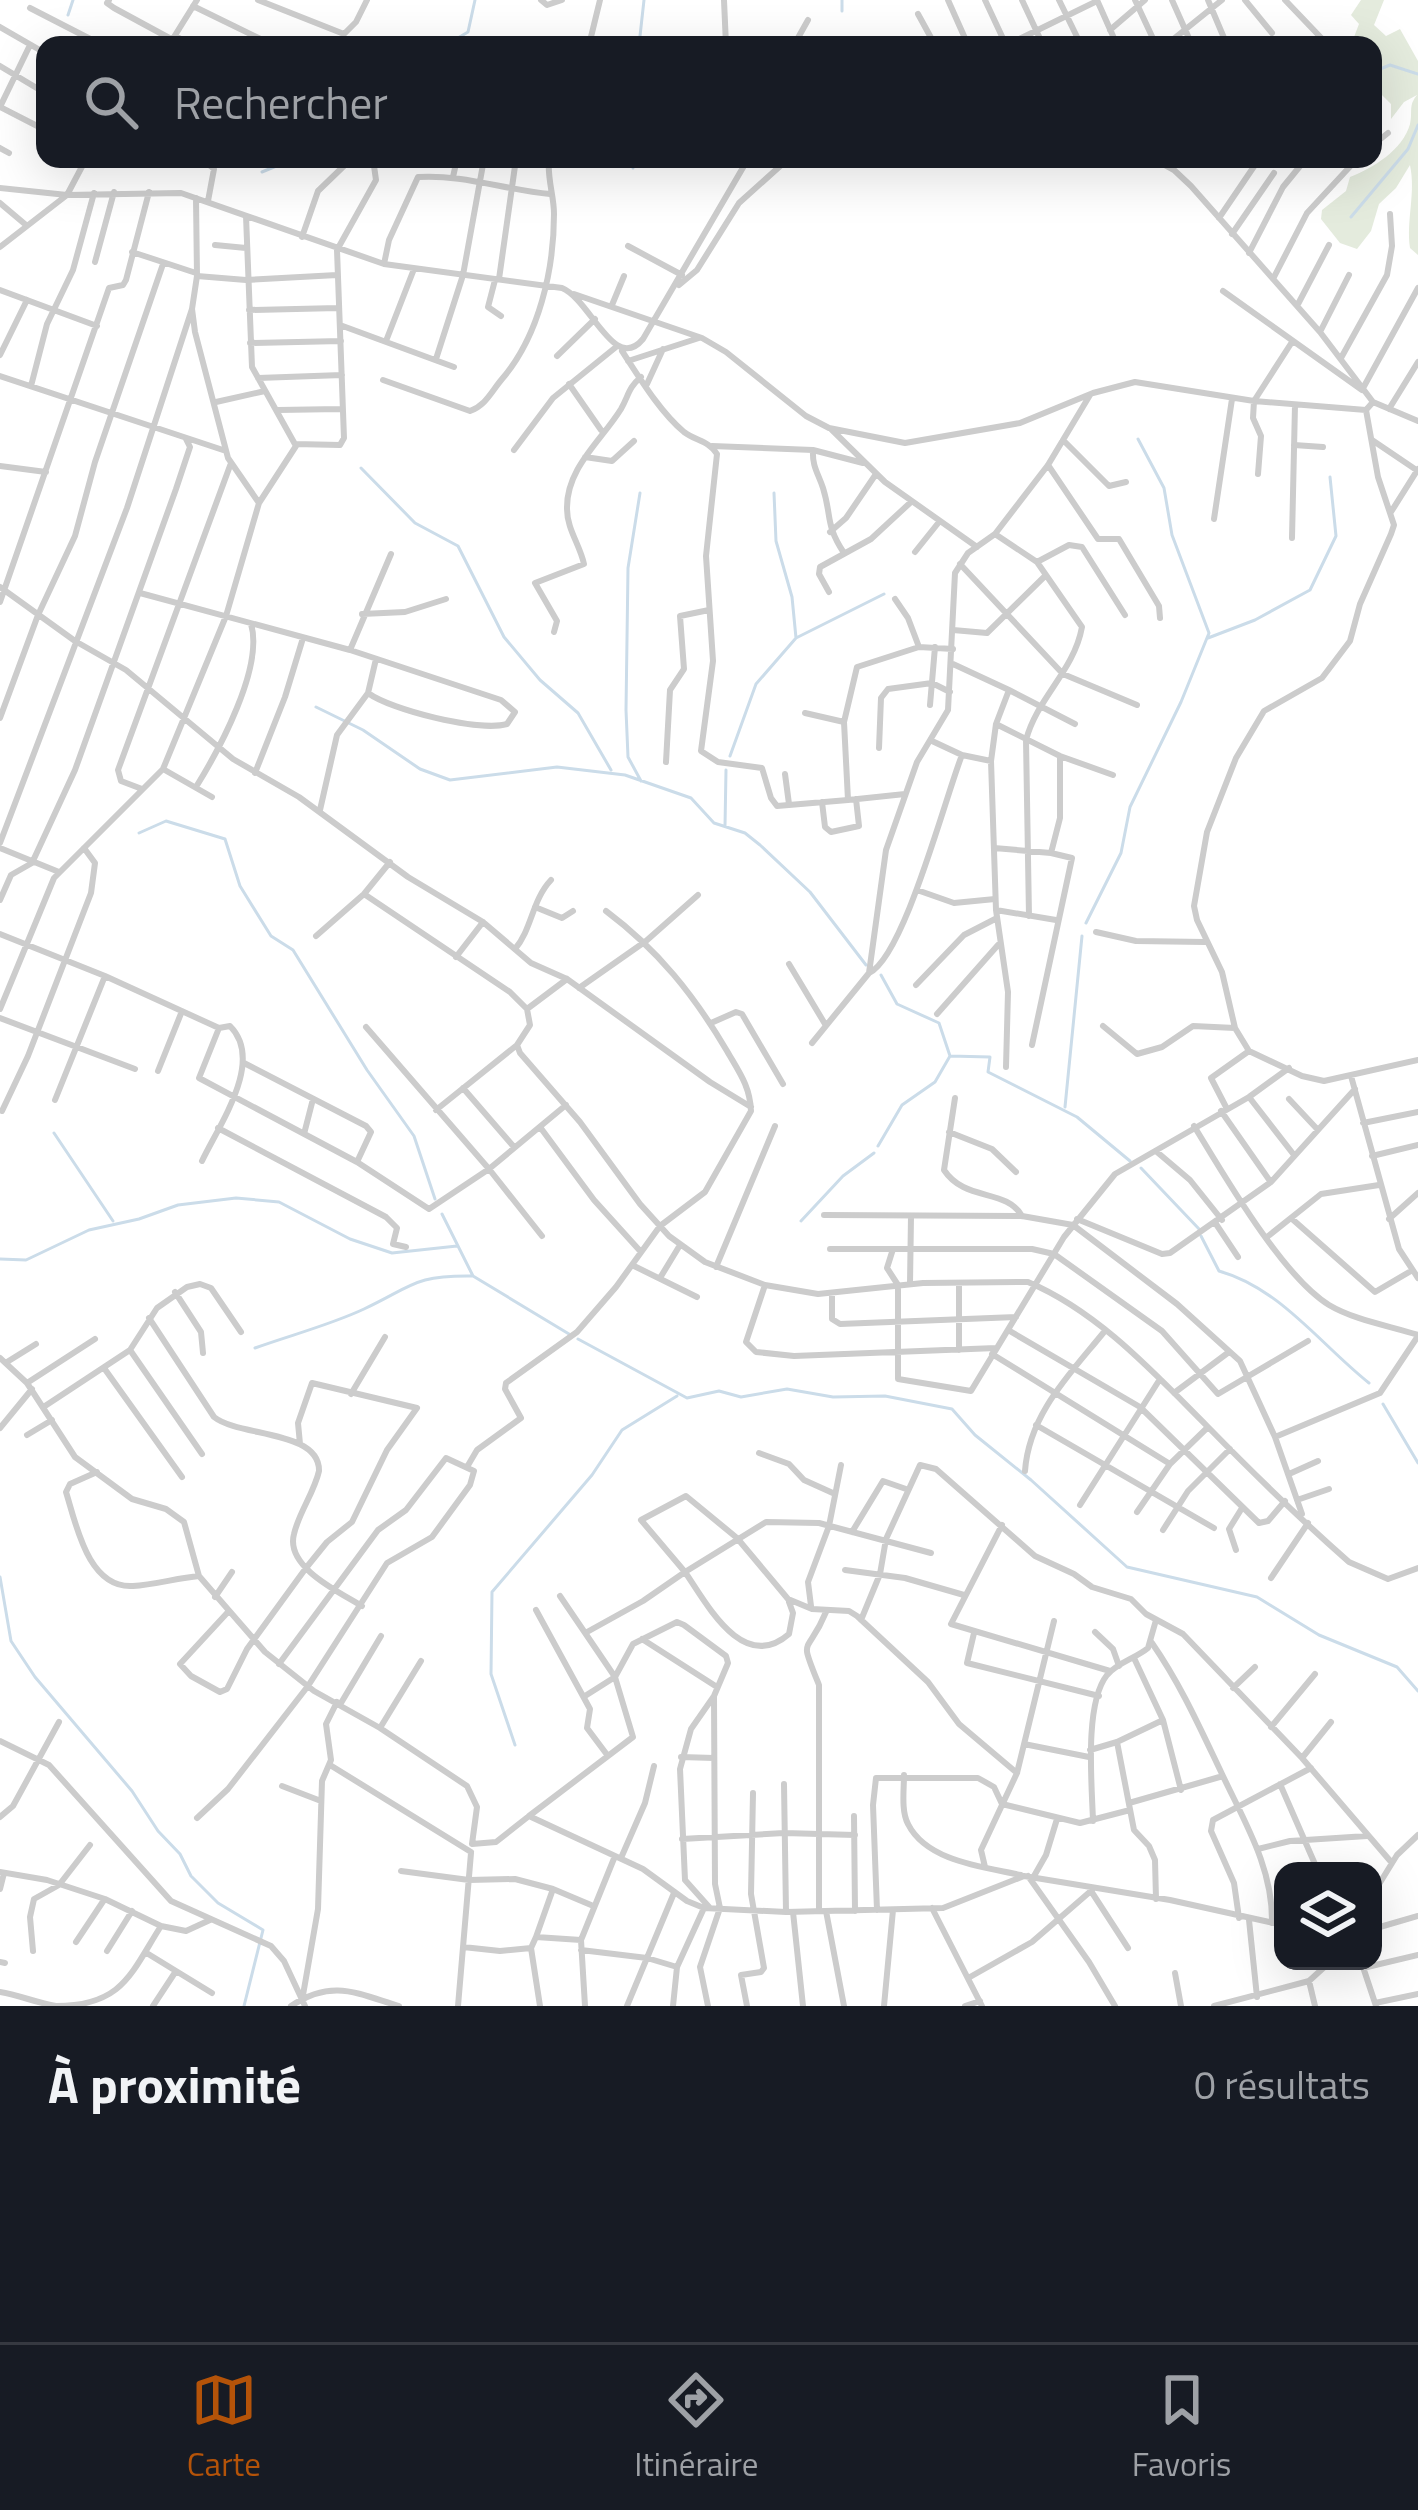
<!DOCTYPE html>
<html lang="fr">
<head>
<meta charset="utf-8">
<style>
  :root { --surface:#171b24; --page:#242831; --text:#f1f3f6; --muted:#9ea1a6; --line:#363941; --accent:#b45309 }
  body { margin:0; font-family:"Titillium Web",sans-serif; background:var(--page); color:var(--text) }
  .controls { position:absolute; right:36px; bottom:36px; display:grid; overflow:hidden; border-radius:24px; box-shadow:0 12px 48px #0002 }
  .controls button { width:108px; height:108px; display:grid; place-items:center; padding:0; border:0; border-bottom:3px solid var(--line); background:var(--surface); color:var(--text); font:60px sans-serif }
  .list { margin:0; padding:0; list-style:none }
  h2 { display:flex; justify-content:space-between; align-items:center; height:156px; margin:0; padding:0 48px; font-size:51px }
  h2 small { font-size:39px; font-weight:400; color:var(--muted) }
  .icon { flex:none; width:66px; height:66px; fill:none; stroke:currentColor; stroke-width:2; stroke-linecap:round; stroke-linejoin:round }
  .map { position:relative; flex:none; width:1418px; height:2006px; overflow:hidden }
  .search { position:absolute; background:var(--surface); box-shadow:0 12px 48px #0002; left:36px; right:36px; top:36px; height:132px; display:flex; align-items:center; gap:30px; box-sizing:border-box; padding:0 42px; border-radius:24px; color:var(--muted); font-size:45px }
  .sheet { height:336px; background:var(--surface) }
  nav { display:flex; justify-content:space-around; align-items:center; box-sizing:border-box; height:168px; border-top:3px solid var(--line); background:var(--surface); font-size:33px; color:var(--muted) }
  nav a { display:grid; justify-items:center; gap:6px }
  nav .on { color:var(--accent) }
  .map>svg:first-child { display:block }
  .green { fill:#e4ebdd }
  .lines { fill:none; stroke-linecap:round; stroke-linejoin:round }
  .stream { stroke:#cbdce9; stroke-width:3 }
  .minor { stroke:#ccc; stroke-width:6 }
</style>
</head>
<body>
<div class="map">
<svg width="1418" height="2006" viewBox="0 0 1418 2006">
  <rect width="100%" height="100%" fill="#fff"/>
  <path class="green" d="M1361 0H1384L1374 25 1386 36 1400 29 1418 61V255L1410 248C1406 220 1416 194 1410 165L1396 188 1379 204 1371 231 1357 249 1340 243 1321 219 1322 210 1346 191 1350 177C1373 168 1403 150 1410 124 1413 111 1408 106 1417 95L1404 102 1391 119V104L1379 92 1373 95V67L1380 58 1373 45 1359 44 1354 37 1359 24 1351 15Z"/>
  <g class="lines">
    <path class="stream" d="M842 0V11
      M68 15 73 0
      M446 45 468 32 475 0
      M639 45 644 0
      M1373 72 1390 65 1418 74
      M633 168V159
      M262 172 293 159
      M1351 217 1408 149 1418 125
      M361 468 415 523 458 546 504 637 540 680 578 713 611 770
      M640 493 628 568 626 710 628 757 641 781
      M796 638 884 594
      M1208 638 1255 620 1310 590 1336 536 1330 477
      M316 707 363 730 420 769 450 780 557 767 625 775 691 798 714 823 745 833 760 845 810 892 866 965
      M730 756 756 684 796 638 792 597 776 541 774 493
      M725 826 726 770
      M139 833 166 821 225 839 240 886 271 936 293 950 367 1070 414 1136 435 1199
      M1086 923 1121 853 1130 807 1181 702 1209 633 1172 535 1164 488 1138 439
      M881 975 897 1004 939 1023 950 1056 990 1057 988 1072 1077 1117 1130 1161
      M1065 1107 1082 936
      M54 1133 113 1221
      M878 1146 902 1105 935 1082 950 1056
      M1141 1168 1200 1230
      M442 1214 473 1276 569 1334
      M801 1221 843 1176 874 1153
      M1201 1236 1219 1271C1280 1288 1320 1344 1369 1383
      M0 1259 26 1260 89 1230 139 1219 178 1205 236 1198 279 1202 350 1239 392 1253 457 1246
      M578 1339 687 1398 719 1391 741 1397 787 1389 833 1397 885 1396 952 1409 975 1435 1031 1480 1127 1567 1257 1597 1319 1635 1397 1667 1418 1691
      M255 1348C291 1335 330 1325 364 1309 413 1286 414 1275 473 1276
      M1383 1404 1418 1463
      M0 1577 11 1641 35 1677 132 1791 158 1831 180 1854 191 1876 218 1903 263 1930 244 2006
      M515 1745 491 1674 492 1592 592 1475 622 1430 677 1396"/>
    <path class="minor" d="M109 0 107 3 114 8 173 40
      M258 0 344 34 356 22 367 0
      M541 0 547 5 562 0
      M724 0 726 45
      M948 0 968 45
      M985 0 1006 45
      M1022 0 1043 45
      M1059 0 1081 45
      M1097 0 1117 45
      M1135 0 1156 45
      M1172 0 1192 45
      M1208 0 1227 45
      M1245 0 1272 33
      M1285 0 1328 45
      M193 6 273 45
      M30 8 102 45
      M918 14 935 45
      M0 27 45 53
      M1110 30 1145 0
      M175 36 192 45
      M896 41 897 45
      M169 45 197 0
      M589 45 600 0
      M794 45 808 20
      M1007 45 1097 1
      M1166 45 1222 0
      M0 66 45 93
      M0 107 30 45
      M0 107 45 130
      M1373 145 1388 133
      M0 148 9 153
      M202 159 214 169 208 201
      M1154 159 1174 170 1191 186 1320 332 1373 402 1418 421
      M453 177 457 159
      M0 188 67 195 181 193 384 264 562 288C591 300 614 374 643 339L748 159
      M196 198 197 276 192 309 195 332 228 458 259 503
      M0 203 26 225
      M1219 218 1255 165
      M1232 234 1274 173
      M302 237 318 191 347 163
      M215 245 246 248
      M628 246 682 275
      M0 247 67 195 86 159
      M132 252 196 273
      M1249 253 1283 187 1305 160
      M95 262 114 192
      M384 264 389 240 418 177C462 174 506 190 550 194
      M197 276 246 280 337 275
      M499 279 516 159
      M1273 279 1307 213 1357 159
      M495 280 488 307 501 316
      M679 285 697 270 739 203 788 159
      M0 290 97 326
      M1223 291 1362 390 1418 288
      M574 294 702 338 726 352 806 416 829 428 905 443 1020 423 1093 393 1135 382 1254 401 1366 410 1373 402
      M612 305 624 276
      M1297 306 1329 245
      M249 310 338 308
      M340 325 454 367
      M1320 332 1349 275
      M386 341 414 269
      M250 343 341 341
      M622 351C639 377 660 412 684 432 696 441 709 441 717 454L706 556 713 661 701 751 718 762 762 768 771 798 777 806 848 800
      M0 355 27 300
      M557 356 595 319
      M1341 358 1387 275 1392 246 1390 214
      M436 359 463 275 484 159
      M628 361 699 338
      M0 376 226 451
      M258 378 342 375
      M383 380 470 411C486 405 491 392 502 379 539 336 554 270 554 214 554 195 547 179 549 159
      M569 384 601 430
      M647 384 663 349
      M31 386 47 324 73 270 94 193
      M216 402 265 391
      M1389 409 1418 362
      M278 410 340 409
      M1366 410 1378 477 1394 525 1391 534 1360 604 1350 641 1322 678 1264 711 1236 758 1207 832 1194 906 1197 920 1222 972 1235 1028 1249 1051 1302 1076 1324 1081 1418 1060
      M831 429 885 482 977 547
      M1063 440 1109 486 1126 482
      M1372 440 1418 471
      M295 444 340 445 344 438 337 250 376 180 373 159
      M1294 445 1323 447
      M712 446 813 450 863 463
      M514 450 553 398 616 347
      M813 450C812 466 818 473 823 488 832 517 825 524 844 553
      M585 457 612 461 634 441
      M1048 465 1098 539H1119L1159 606 1160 618
      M0 466 46 472
      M1258 474 1261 436 1253 418 1254 401 1292 342
      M1391 512 1418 469
      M1214 519 1232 399
      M830 532 846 518 876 474
      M995 534 1037 562 1082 627C1074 671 1037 698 1026 740L1029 916
      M1292 538 1295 405
      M915 552 939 522
      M1037 562 1069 545 1082 547 1125 615
      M960 564 1063 674 1137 705
      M0 587 75 641 126 670 233 759 299 797 408 877 483 922 531 963 567 979 710 1082 751 1107
      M829 592 819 574 820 567 871 539 911 502
      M140 593 350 650 501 700 515 712 507 724C479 732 391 710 368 693
      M895 599 908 618 919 647
      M0 602 109 288 123 285 126 280 149 192
      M362 614 405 612 446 599
      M953 630 987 633 1044 577
      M554 632 557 621 535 583 584 564C580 545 567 529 567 509 566 468 602 440 621 409 629 395 628 388 641 377
      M350 650 391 554
      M953 664 1009 690 996 724 991 761 996 910 1008 992 1006 1067
      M1009 690 1075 724
      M930 705 935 647
      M805 713 844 722
      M0 718 38 615 75 536 95 462 163 264
      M996 724 1060 756 1113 775
      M932 741 962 755 991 761
      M879 748 881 698 888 689 932 683 950 692
      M666 762 670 690 684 669 680 616 709 610
      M163 769 212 797
      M255 773 285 697 303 638
      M785 774 789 804
      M196 787C219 750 264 667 251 624
      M142 789 121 781 118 770 231 463
      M905 794 848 800 844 722 857 667 919 647 953 649
      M822 802 825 827 831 832 859 826 856 799
      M320 810 337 735 368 693 376 659
      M0 843 127 508 192 309
      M0 848 59 872
      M994 848 1051 853 1060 818V756
      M917 890 954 903 995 899
      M364 894 510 992 527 1009 530 1025 517 1045 520 1053 580 1122 640 1204 669 1236 705 1262 765 1285 818 1294 923 1283 1028 1282C1099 1312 1155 1374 1208 1427 1253 1473 1300 1519 1349 1562L1388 1579 1418 1568
      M0 900 11 875 32 863 75 770 176 489 190 447 186 439
      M535 907 562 918 573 911
      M996 910 1056 920
      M1096 932 1136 941 1205 942
      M0 934 105 976 219 1028 230 1026C265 1061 219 1125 202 1161
      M316 936 364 894 390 862
      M515 949C532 929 532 900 551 880
      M456 957 483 922
      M789 964 825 1024
      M869 973C904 957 945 798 962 755
      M916 985 964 935 997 918
      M579 988 646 941 698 895
      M0 1009 54 878 163 769 226 616 259 503 296 446 252 367 246 216
      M527 1009 567 979
      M937 1014 998 945
      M0 1018 135 1069
      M711 1023 736 1012 742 1014 783 1084
      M1103 1026 1137 1054 1162 1047 1193 1026 1235 1028
      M366 1027 489 1169 542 1236
      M219 1028 199 1078 357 1162 429 1209 489 1169 566 1105
      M812 1043 869 973 886 850 917 762 948 710 955 573 968 553 995 534 1048 465 1090 395
      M1032 1045 1072 858 1051 853
      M244 1063 366 1126 371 1132 357 1162
      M158 1071 182 1011
      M1351 1076 1399 1249 1418 1278
      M463 1088 514 1147
      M1249 1097 1294 1155
      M955 1098 944 1170C965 1202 1006 1188 1022 1216
      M1289 1099 1318 1130
      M55 1100 105 976
      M1226 1107 1211 1078 1249 1051
      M436 1110 517 1045
      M2 1111 28 1056 91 893 95 863 84 848
      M1221 1111 1270 1181
      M1363 1123 1418 1112
      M1194 1126C1224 1175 1282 1276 1329 1305 1354 1320 1390 1326 1418 1335
      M540 1127 594 1200 641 1252
      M218 1128 386 1217 397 1228 393 1244 406 1247
      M949 1132 992 1149 1016 1172
      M304 1134 313 1099
      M1157 1152 1190 1180 1222 1220
      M1372 1156 1418 1145
      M824 1215 1022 1216 1073 1225 1177 1304 1240 1361 1275 1437 1302 1514
      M1291 1218 1375 1292 1411 1271
      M1077 1219 1162 1254 1170 1253 1271 1182 1355 1089
      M1389 1219 1418 1193
      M1216 1224 1238 1257
      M1267 1237 1321 1194 1379 1185
      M830 1249H1032L1054 1254 1162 1331 1218 1394 1308 1341
      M893 1249 887 1268 898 1285V1379L971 1391 1064 1237 1115 1174 1249 1097 1289 1068
      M632 1265 697 1297
      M716 1267 775 1126
      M660 1278 680 1245
      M959 1283V1350
      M910 1284 911 1216
      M765 1285 746 1342 756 1352 794 1356 996 1348
      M175 1292 201 1332 203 1353
      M832 1294V1319L840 1324 1016 1317
      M149 1318 214 1417C239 1437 320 1430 319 1471 314 1493 299 1512 294 1534 285 1567 339 1592 362 1606
      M1008 1330 1140 1407 1259 1523 1268 1521 1285 1501
      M130 1350 202 1454
      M992 1354 1170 1464
      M0 1358 27 1383 75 1457 132 1499 166 1509 184 1522 199 1576 265 1652 314 1691 380 1728 467 1786 477 1807 472 1844 496 1842 529 1816 643 1869 687 1901 704 1908 786 1912 943 1908 1024 1876 1170 1900 1283 1925
      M7 1362 36 1344
      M104 1368 182 1477
      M27 1383 95 1339
      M1174 1393 1229 1352
      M351 1394 385 1337
      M45 1406 130 1350 157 1308 187 1287 200 1284 211 1288 241 1332
      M1036 1425 1214 1528
      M0 1428 32 1389
      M27 1435 52 1420
      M1275 1437 1380 1393 1418 1336
      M759 1453 789 1464 804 1480 835 1494
      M467 1467 477 1450 521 1418 505 1389 506 1383 577 1332 616 1287 660 1226 705 1192 751 1111C750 1086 739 1072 727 1051 694 995 658 950 606 911
      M1025 1471C1029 1414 1070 1374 1104 1332
      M97 1472 70 1484 66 1492C76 1524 88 1589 133 1586 154 1585 177 1578 199 1576
      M1289 1474 1318 1461
      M1297 1500 1329 1489
      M1080 1505 1160 1379
      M1137 1512 1170 1464 1207 1428
      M1002 1525 951 1624 1110 1671
      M1163 1530 1188 1491 1230 1449
      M852 1532 883 1481 906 1489
      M1236 1550 1229 1529 1242 1508
      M845 1570 905 1578 964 1595
      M1271 1578 1308 1523
      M560 1596 615 1677 585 1696
      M215 1597 232 1572
      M789 1602 793 1613 789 1634C743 1674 707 1604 685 1572L766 1522 819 1523 931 1553
      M811 1606 808 1582 829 1526 841 1465
      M536 1610 590 1709 587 1728 608 1756
      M228 1612 180 1664 191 1676 220 1692 227 1689 247 1649 306 1568 327 1542 352 1522 387 1450 417 1408 312 1383 298 1423 300 1444
      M861 1620 880 1574 886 1539 920 1465 936 1469 1035 1556 1074 1574 1092 1587 1131 1599 1146 1614 1183 1634 1302 1758 1392 1863
      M587 1632 643 1601 685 1572 641 1520 686 1496 737 1538 788 1599 812 1609 849 1611 857 1616 928 1682 959 1724 1017 1773
      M1095 1632 1113 1649 1119 1666
      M974 1633 967 1663 1099 1696
      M642 1639 717 1687
      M1152 1643C1181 1685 1200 1728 1222 1774 1245 1823 1273 1868 1272 1923
      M1134 1658 1163 1720 1181 1790
      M1233 1688 1255 1667
      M341 1703 381 1636
      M1271 1727 1315 1674
      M380 1728 421 1661
      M0 1741 49 1765 171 1901 271 1946 284 1961 305 2006
      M1117 1742 1134 1830 1149 1846 1155 1860 1156 1899
      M1024 1744 1089 1757
      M1090 1750 1117 1742 1163 1720
      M681 1757 714 1758
      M1302 1758 1331 1722
      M330 1765 471 1852
      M904 1775C904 1790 901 1811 908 1824 927 1862 985 1867 1021 1875
      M784 1784 786 1912
      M1280 1784 1318 1871
      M282 1786 321 1801
      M1129 1803 1223 1776
      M529 1816 633 1737 615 1677 633 1644 677 1622 684 1625 726 1656 728 1663 714 1696 691 1729 680 1769 685 1880 710 1908
      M854 1816 855 1911
      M0 1817 13 1806 59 1722
      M197 1818 228 1789 308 1686 387 1563 432 1537 470 1485 474 1471 446 1458 406 1510 378 1530 279 1664
      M1093 1821C1092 1786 1084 1704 1107 1675 1117 1663 1136 1658 1148 1648L1156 1620
      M682 1839 784 1833 855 1835
      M1258 1849 1290 1841 1367 1836
      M621 1858 645 1803 654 1766
      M985 1867 981 1850 1017 1773 1054 1621
      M401 1871 469 1880 515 1879 553 1889
      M0 1872 47 1880 105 1899 161 1926 186 1931 210 1920
      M1028 1876 1089 1962 1115 2006
      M1034 1876 1046 1855 1057 1819
      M0 1889 4 1873
      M1091 1891 1128 1948
      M1373 1894 1397 1855 1418 1835
      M932 1908 982 2006
      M877 1910 873 1805 876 1778H978L994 1787 1002 1804 1080 1823 1130 1810
      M819 1911V1685C798 1633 807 1658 826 1612
      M826 1911 844 2006
      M793 1912 803 2006
      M1239 1918 1234 1883 1211 1831 1213 1820 1311 1768
      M1249 1920 1257 1997
      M1373 1929 1418 1916
      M536 1937 553 1889 591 1905
      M76 1942 104 1900
      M463 1947 500 1951 531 1948 536 1937 581 1940
      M531 1948 540 2006
      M581 1950 647 1958 677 1967
      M33 1951 30 1917 34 1899 59 1885 90 1845
      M107 1951 132 1911
      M145 1952 176 1971 153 2006
      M1361 1961 1376 2006
      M0 1962 5 1963
      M1363 1968 1418 1955
      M176 1971 212 1993
      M1175 1973 1181 2006
      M970 1977 1032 1942 1092 1890
      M1309 1981 1315 2006
      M0 1992C19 1995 37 2003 56 2006 123 2006 131 1973 161 1926
      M303 1995 318 1909 322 1781 331 1760 326 1724 337 1702
      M1375 2003 1418 1994
      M291 2006C332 1979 356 1993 399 2006
      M458 2006 471 1853
      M585 2006 581 1940 615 1856
      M627 2006 674 1893
      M673 2006 677 1967 704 1908
      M708 2006 700 1967 720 1908 715 1884 714 1697
      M747 2006 741 1975 761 1972 764 1968 751 1894 753 1793
      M884 2006 893 1910
      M965 2006 980 2001
      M1214 2006 1309 1981 1331 1961"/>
  </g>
</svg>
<div class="controls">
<button><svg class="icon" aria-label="layers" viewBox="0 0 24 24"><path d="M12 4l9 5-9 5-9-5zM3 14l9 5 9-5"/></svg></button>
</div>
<div class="search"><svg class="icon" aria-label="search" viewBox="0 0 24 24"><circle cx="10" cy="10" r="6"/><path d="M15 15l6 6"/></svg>Rechercher</div>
</div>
<section class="sheet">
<h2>À proximité<small>0 résultats</small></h2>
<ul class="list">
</ul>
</section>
<nav>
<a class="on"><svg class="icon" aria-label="map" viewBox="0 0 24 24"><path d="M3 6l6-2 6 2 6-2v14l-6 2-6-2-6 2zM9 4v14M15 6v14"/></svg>Carte</a>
<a><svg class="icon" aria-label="directions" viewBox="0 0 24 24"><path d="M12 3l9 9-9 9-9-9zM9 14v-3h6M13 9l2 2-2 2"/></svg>Itinéraire</a>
<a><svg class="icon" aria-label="saved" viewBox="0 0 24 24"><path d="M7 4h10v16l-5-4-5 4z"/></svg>Favoris</a>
</nav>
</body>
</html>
